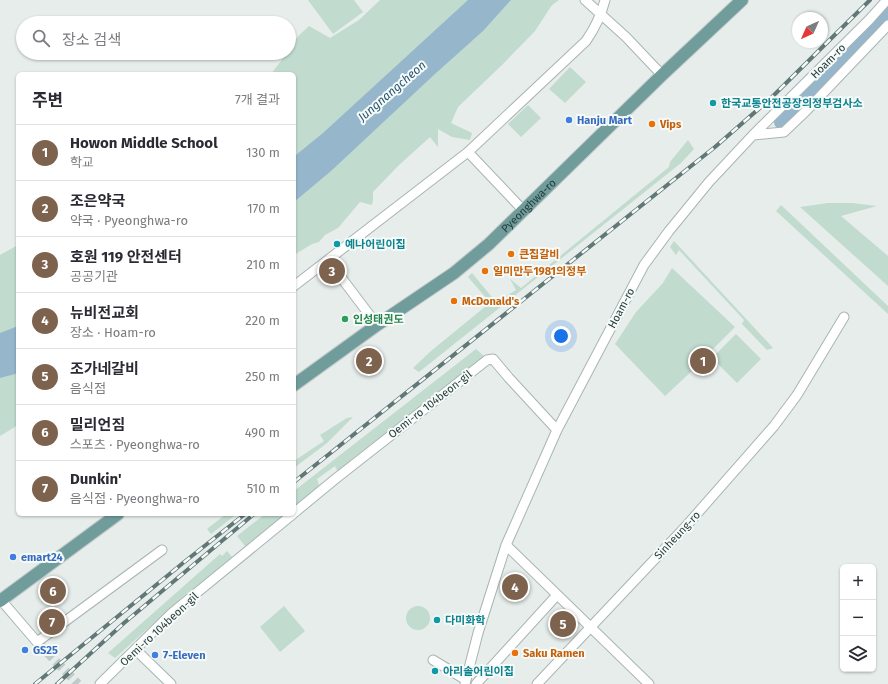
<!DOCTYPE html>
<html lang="ko">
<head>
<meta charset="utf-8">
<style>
  :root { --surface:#fff; --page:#f7f7f7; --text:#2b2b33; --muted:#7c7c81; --line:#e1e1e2; --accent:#7d624e }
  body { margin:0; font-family:"Fira Sans","Noto Sans KR",sans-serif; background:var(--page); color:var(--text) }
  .controls { position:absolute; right:12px; bottom:12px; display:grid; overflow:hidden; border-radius:6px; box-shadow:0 1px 3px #0004 }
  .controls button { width:36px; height:36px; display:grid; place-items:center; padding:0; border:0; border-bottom:1px solid var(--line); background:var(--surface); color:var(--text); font:20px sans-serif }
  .compass { position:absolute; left:792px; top:12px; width:36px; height:36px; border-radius:50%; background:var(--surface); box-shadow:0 1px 3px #0004; rotate:225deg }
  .you { position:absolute; left:561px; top:336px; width:14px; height:14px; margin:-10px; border:3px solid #fff; border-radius:50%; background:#1a73e8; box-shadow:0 0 0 6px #1a73e833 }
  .badge { display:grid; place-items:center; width:26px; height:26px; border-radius:50%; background:var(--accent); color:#fff; font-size:13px; font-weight:700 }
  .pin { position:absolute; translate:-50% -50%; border:2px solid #fff; box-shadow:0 1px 4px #0006 }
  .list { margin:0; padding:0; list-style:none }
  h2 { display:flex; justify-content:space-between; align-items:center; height:52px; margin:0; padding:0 16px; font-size:17px }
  h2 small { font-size:13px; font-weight:400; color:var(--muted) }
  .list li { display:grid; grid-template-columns:26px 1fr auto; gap:12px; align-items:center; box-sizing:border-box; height:56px; padding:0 16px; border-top:1px solid var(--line) }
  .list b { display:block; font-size:15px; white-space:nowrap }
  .list p { margin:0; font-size:13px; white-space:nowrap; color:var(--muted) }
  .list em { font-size:13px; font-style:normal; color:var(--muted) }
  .icon { flex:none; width:22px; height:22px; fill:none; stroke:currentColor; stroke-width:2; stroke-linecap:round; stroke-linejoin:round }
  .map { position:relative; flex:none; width:888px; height:684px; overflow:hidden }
  .search { position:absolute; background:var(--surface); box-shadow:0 1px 3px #0004; left:16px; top:16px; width:280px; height:44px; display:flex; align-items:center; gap:10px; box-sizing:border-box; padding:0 14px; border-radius:22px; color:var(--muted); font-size:15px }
  .panel { position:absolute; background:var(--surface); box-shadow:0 1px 3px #0004; left:16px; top:72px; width:280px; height:444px; border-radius:6px }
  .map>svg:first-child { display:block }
  .green { fill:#c1dbce }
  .water { fill:#95b6cb }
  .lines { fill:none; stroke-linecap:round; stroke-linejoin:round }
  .river { stroke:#95b6cb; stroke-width:14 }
  .minor-tunnel { stroke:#c0cac8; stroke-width:9; stroke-dasharray:9 4.5; stroke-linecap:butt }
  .minor-casing { stroke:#a9b5b3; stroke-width:11 }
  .major-casing { stroke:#c3c9c8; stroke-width:14 }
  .minor { stroke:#fff; stroke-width:9 }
  .major { stroke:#709d9c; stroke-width:12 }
  .rail-casing { stroke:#617877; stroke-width:4 }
  .rail { stroke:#f6faf9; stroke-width:2.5; stroke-dasharray:8; stroke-linecap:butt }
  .culture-dot { fill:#0f9aa8; stroke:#f6faf9; stroke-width:1.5 }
  .shop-dot { fill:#3f7fe0; stroke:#f6faf9; stroke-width:1.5 }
  .food-dot { fill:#e8710a; stroke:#f6faf9; stroke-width:1.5 }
  .leisure-dot { fill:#2e9e5b; stroke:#f6faf9; stroke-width:1.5 }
  .labels { text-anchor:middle; stroke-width:4; stroke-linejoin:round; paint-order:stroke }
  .street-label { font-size:11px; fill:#273d3c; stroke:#f6faf9 }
  .culture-label { font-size:11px; font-weight:bold; fill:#0d838f; stroke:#f6faf9; text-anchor:start }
  .shop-label { font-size:11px; font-weight:bold; fill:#366cbe; stroke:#f6faf9; text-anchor:start }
  .food-label { font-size:11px; font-weight:bold; fill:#c56008; stroke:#f6faf9; text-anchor:start }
  .leisure-label { font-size:11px; font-weight:bold; fill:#27864d; stroke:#f6faf9; text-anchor:start }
  .water-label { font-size:12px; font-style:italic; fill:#275572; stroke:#f6faf9 }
</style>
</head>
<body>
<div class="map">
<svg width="888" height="684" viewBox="0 0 888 684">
  <rect width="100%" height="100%" fill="#e6edeb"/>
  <path class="green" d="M308 0H354L363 12 333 34Z
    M380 0H559L552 5 535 31 501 66 458 107 451 123 472 133 470 140 452 137 438 129V147L430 137 398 166 373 192V199L372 205 360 202 338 228 325 235 319 242 312 244 294 255V74H271L287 53H289C289 43 302 33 309 26L330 38 359 20Z
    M570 67 586 82 565 103 549 89Z
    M528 105 541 118 521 137 508 124Z
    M688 140 694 149 681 163 419 372 413 368 431 351 486 306 487 299 468 277 472 273 496 302 516 290 510 279 521 288 669 167 670 162Z
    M828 203H852L877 206 841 216 888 256V286L800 207Z
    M781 205 888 306V314L776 211Z
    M674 241 773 348 767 350 742 324 744 320 679 250 676 255 670 247Z
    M18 245V425L0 436V255Z
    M672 268 735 327 705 357 701 353 691 363 689 364 694 369 665 396 615 344 636 312 663 283Z
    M736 334 761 359 737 383 712 358Z
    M476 349 485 357 353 458 338 472 335 466 317 479 320 488 294 508V491Z
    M353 417 327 443 294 468V461L324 441 320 435 347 418Z
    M226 514H237L211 534 207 529Z
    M265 514H287L227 564 186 594 115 658 108 653 220 554 222 556 227 551 232 557 245 546 237 536Z
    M284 606 305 631 280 652 260 627Z
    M406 618a12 12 0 1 1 24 0a12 12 0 1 1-24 0Z"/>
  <path class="water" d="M468 0H511L483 31 436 73 331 171 294 202V155H296L323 133Z
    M18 326V372L15 374 0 378V333Z"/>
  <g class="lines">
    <path class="river" d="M781 122 866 37 888 13"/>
    <path class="minor-tunnel" d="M37 642 78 684"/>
    <g class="minor-casing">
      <path id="minor" d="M585 0 626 37 662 75
        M753 135 784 132 807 110 888 25
        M468 152 523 210
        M328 260 377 325
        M294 286 468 152 586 41C595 28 601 16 605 0
        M294 513 334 480 487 360 493 359 509 378 557 430
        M506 545 649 684
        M1 600 37 642 162 550
        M136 650 171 684
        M433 660 466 680
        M100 684 172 613 293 514
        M465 684 478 633 506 545 557 430 644 265 669 231 709 182 753 135 869 20 887 0
        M476 684 557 595
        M537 684 687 525 774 426 797 395 844 317"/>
    </g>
    <g class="major-casing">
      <g id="major">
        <path id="s1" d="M294 385 377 325 454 273 489 244 662 75 742 0"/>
        <path d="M0 601 118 514"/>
      </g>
    </g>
    <use href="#minor" class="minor"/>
    <use href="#major" class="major"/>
    <g class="rail-casing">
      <path id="rail" d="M294 482 715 147 770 99 870 0
        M35 684 183 563 245 514
        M57 684 124 623 254 514"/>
    </g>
    <use href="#rail" class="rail"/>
  </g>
  <g class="culture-dot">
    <circle cx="713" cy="103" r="4"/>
    <circle cx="337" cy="244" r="4"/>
    <circle cx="437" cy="620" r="4"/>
    <circle cx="435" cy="671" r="4"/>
  </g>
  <g class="shop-dot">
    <circle cx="569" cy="120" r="4"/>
    <circle cx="13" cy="557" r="4"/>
    <circle cx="25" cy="650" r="4"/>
    <circle cx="155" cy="655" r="4"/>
  </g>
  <g class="food-dot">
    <circle cx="652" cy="124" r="4"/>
    <circle cx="511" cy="254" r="4"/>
    <circle cx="485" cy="271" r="4"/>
    <circle cx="454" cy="301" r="4"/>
    <circle cx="515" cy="653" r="4"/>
  </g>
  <circle class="leisure-dot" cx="345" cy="319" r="4"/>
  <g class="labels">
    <g class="street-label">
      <text transform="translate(828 61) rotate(-45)" y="4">Hoam-ro</text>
      <text dy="4" stroke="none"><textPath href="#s1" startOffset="296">Pyeonghwa-ro</textPath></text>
      <text transform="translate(621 308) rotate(-62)" y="4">Hoam-ro</text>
      <text transform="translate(430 404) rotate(-38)" y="4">Oemi-ro 104beon-gil</text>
      <text transform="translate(677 535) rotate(-47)" y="4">Sinheung-ro</text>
      <text transform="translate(159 629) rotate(-43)" y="4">Oemi-ro 104beon-gil</text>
    </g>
    <g class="culture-label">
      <text x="721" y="107">한국교통안전공장의정부검사소</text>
      <text x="345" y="248">예나어린이집</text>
      <text x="445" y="624">다미화학</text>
      <text x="443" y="675">아리솔어린이집</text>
    </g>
    <g class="shop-label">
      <text x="577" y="124">Hanju Mart</text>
      <text x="21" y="561">emart24</text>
      <text x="33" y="654">GS25</text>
      <text x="163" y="659">7-Eleven</text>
    </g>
    <g class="food-label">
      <text x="660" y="128">Vips</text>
      <text x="519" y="258">큰집갈비</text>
      <text x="493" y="275">일미만두1981의정부</text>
      <text x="462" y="305">McDonald's</text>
      <text x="523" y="657">Saku Ramen</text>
    </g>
    <g class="leisure-label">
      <text x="353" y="323">인성태권도</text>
    </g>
    <g class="water-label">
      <text transform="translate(392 91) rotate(-41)" y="4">Jungnangcheon</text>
    </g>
  </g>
</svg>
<div class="controls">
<button>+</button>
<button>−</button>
<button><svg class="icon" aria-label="layers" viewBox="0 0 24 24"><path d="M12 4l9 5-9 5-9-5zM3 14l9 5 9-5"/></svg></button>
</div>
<svg class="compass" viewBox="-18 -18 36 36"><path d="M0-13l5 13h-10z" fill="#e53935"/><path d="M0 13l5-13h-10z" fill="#7c7c81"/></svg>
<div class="you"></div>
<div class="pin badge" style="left:703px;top:361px">1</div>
<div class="pin badge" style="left:369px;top:361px">2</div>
<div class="pin badge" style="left:332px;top:271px">3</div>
<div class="pin badge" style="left:515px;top:587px">4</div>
<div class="pin badge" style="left:563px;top:624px">5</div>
<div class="pin badge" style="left:53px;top:591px">6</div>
<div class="pin badge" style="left:52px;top:622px">7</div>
<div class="search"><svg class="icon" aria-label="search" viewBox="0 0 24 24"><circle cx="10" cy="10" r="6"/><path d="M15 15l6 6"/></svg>장소 검색</div>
<section class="panel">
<h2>주변<small>7개 결과</small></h2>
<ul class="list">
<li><span class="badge">1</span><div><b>Howon Middle School</b><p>학교</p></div><em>130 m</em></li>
<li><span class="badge">2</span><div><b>조은약국</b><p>약국 · Pyeonghwa-ro</p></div><em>170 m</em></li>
<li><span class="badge">3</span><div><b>호원 119 안전센터</b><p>공공기관</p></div><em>210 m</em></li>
<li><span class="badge">4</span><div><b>뉴비전교회</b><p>장소 · Hoam-ro</p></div><em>220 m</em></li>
<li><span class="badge">5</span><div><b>조가네갈비</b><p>음식점</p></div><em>250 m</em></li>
<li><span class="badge">6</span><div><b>밀리언짐</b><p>스포츠 · Pyeonghwa-ro</p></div><em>490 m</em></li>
<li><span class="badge">7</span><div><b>Dunkin'</b><p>음식점 · Pyeonghwa-ro</p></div><em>510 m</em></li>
</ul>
</section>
</div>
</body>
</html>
